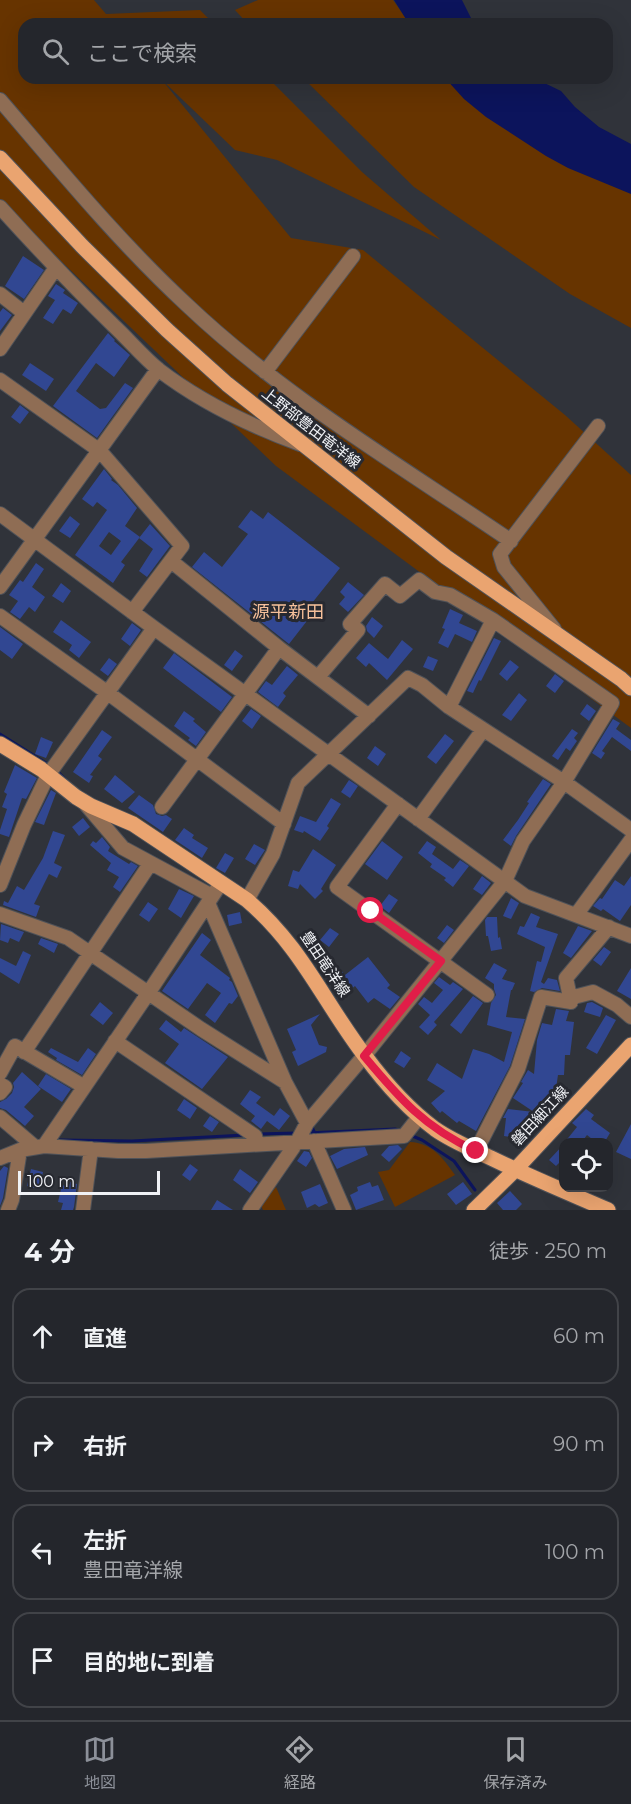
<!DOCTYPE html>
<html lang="ja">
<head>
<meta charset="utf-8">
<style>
  :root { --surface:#24262c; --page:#2c2e34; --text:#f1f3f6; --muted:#a3a5a9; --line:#414348; --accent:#8c9099 }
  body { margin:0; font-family:Montserrat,"Noto Sans JP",sans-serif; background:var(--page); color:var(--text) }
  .controls { position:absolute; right:18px; bottom:18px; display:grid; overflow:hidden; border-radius:12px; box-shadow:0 6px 24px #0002 }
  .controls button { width:54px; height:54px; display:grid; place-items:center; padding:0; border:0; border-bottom:2px solid var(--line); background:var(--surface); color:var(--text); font:30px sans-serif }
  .scale { position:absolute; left:18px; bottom:15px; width:142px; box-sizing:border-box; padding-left:6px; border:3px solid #f0f2f6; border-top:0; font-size:16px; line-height:21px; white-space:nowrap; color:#f0f2f6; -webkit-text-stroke:4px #272930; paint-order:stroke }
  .stop { position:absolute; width:18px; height:18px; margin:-14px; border:4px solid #e11d48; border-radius:50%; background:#fff }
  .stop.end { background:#e11d48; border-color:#fff; box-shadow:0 2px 6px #0008 }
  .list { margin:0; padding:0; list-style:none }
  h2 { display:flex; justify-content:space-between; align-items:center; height:78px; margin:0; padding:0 24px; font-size:26px }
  h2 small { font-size:20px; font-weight:400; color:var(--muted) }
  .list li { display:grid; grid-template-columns:39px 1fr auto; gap:18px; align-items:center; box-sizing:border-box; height:96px; margin:0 12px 12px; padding:0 12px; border:2px solid var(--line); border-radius:18px }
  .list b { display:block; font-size:22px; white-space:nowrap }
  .list p { margin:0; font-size:20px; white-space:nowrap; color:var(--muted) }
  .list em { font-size:20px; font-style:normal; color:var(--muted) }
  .icon { flex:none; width:33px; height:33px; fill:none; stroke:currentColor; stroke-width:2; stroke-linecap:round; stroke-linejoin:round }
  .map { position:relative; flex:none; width:631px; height:1210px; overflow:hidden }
  .search { position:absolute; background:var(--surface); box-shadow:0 6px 24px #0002; left:18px; right:18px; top:18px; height:66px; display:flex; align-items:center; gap:15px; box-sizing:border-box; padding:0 21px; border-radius:18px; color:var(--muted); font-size:22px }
  .sheet { height:510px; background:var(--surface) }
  nav { display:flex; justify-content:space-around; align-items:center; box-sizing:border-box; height:84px; border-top:2px solid var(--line); background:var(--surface); font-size:16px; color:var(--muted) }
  nav a { display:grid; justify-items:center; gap:3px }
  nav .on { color:var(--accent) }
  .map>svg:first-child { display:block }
  .green { fill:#673400 }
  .water { fill:#0c145c }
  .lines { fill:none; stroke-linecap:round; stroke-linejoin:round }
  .stream { stroke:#0c145c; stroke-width:3 }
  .building { fill:#314792; fill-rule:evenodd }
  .minor-casing { stroke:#4f5258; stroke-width:16 }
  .major-casing { stroke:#4f5258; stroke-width:17 }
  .minor { stroke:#8f6d54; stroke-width:14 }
  .major { stroke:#eaa470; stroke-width:15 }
  .route { stroke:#e11d48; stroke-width:8 }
  .labels { text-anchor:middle; stroke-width:6; stroke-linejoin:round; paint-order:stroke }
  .street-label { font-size:15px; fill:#f0f2f6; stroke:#272930 }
  .quarter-label { font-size:18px; fill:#f6c09a; stroke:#272930 }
</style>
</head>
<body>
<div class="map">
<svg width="631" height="1210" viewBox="0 0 631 1210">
  <rect width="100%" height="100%" fill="#30333a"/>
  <path class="green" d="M0 0H94L106 14 200 10 214 24H24V78H268L362 172 441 240 277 160 235 150 162 80 291 238 363 250 565 415 631 475V728L276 466 0 203Z
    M258 0H393L410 24H248L235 10Z
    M303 78H448L631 193V328L570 294 414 187Z
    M410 1142C432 1143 443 1158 455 1175L395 1207 378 1172 389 1170Z
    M276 1187 286 1210H263L260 1203Z"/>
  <path class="water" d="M394 0H462L474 24H409Z
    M445 78H534L561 91 575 107 599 127 631 144V194L568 168 546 156 486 117 464 99Z"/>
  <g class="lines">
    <path class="stream" d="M0 734 49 765
      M57 771 67 781
      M311 1125 317 1138
      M306 1133 395 1129 401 1131
      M258 1134 296 1133
      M410 1135 422 1140 454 1161 475 1190
      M60 1140 132 1141 245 1135"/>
  </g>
  <path class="building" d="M23 256 44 270 24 299 5 286Z
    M56 284 65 290 63 293 78 303 71 314 63 309 53 324 43 318 55 300 48 296Z
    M3 308 12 315 0 331V312Z
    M108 333 115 340 114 341 130 355 114 377 96 363 76 391 100 409 106 408 125 383 133 388 97 438 53 406Z
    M30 363 54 379 46 391 22 375Z
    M20 405 29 412 20 424 11 417Z
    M104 469 112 479 111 480 118 485 137 508 125 526 140 537 121 562 125 565 113 583 75 555 107 510 97 502 93 507 82 499ZM109 532 121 541 111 555 99 546Z
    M251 510 263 519 268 512 340 568 312 603 317 608 289 644 192 567 204 552 222 567 248 534 238 527Z
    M70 516 80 524 70 538 59 531Z
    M150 524 170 546 147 577 139 571 153 549 139 538Z
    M36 563 44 569 32 587 45 597 35 612 29 607 20 619 10 612 18 601 9 595 20 580 23 582Z
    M348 582 364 595 348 612 339 604 345 597 340 592Z
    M61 583 71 591 63 603 52 596Z
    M450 609 463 615 459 623 477 631 472 642 455 634 448 648 438 643 445 629 442 628Z
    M372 617 383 626 374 638 367 631 366 626Z
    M61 620 91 642 79 658 69 650 72 645 53 632Z
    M132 623 141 630 130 646 121 639Z
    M0 627 23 644 12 659 0 650Z
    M494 638 501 641 481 681 479 680 473 693 467 691Z
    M402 640 413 649 387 680 369 663 366 667 356 658 369 643 388 659Z
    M235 650 243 656 232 671 224 665Z
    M174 653 232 697 221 712 163 668Z
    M428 656 438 660 433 671 423 667Z
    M109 658 117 664 108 676 100 670Z
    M510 660 519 667 507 681 499 674Z
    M287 666 298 675 283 693 286 696 278 707 258 692 266 681 272 685Z
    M555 674 564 681 555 693 546 686Z
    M519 693 527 700 511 721 502 715Z
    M587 704 596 711 589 721 580 714Z
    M251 709 261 716 252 729 242 721Z
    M184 711 195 719 193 721 206 732 196 746 188 740 190 738 174 726Z
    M613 719 620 723 616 729 631 740V751L612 737 602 751 605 753 601 759 592 753Z
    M572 729 578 733 574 738 577 741 570 751 566 748 558 760 552 756Z
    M102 730 112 737 98 756 102 759 90 775 93 776 89 783 73 772Z
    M445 734 454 741 436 764 427 757Z
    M41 737 53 742 46 758 35 754Z
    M375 746 386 754 378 766 367 758Z
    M15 765 37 778 26 799 22 798 9 837 0 834V830L7 809 2 807 7 794 4 792Z
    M115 775 135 792 122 803 104 789Z
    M543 779 551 784 516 836 511 846 503 840 518 820 529 803 527 802Z
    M349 780 358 786 350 798 341 792Z
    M51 790 56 793 44 825 35 822Z
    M139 795 153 805 156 814 162 816 166 815 172 819 163 832 128 808Z
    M331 798 341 804 327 826 329 828 320 841 304 831 303 833 294 830 300 816 316 822Z
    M83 818 90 827 79 836 72 827Z
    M184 828 194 835 192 838 208 848 202 858 175 840Z
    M53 831 65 835 54 863 62 867 57 878 49 874 34 904 40 906 36 917 3 905 4 901 8 903 17 886 24 890 43 858Z
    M102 837 110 847 108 851 129 864 131 862 138 866 120 892 113 887 119 877 107 870 111 863 90 845 93 841 96 843Z
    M382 841 403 857 387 880 365 864Z
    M427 841 436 847 432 854 453 869 460 860 469 866 453 887 444 880 446 878 430 867 432 864 418 853Z
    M254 844 265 850 255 865 245 859Z
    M313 849 336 865 321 889 323 891 315 899 300 884 298 889 288 886 293 870 299 872Z
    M225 853 234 858 225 873 216 868Z
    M482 876 491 883 482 895 473 889Z
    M631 876V905L620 921 603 909 601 911 593 906 600 898 602 899 615 880 624 886Z
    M179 889 194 896 181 918 168 909Z
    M389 894 398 900 389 913 380 906Z
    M511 898 519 903 511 919 503 916Z
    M148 902 158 909 149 922 139 915Z
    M240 912 242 923 229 926 227 915Z
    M531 913 540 917 536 927 558 934 541 982 544 984 548 978 557 980 560 991 542 988 534 992 530 991 537 961 541 962 545 947 517 934 520 926 524 927Z
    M487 917H497L498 938 500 937 502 949 491 951 488 936H486L485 920Z
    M1 924 24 932 19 942 10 938 8 943 0 940Z
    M447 925 454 930 444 943 437 938Z
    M578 926 592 931 571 958 563 953Z
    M330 928 339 934 329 947 320 940Z
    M202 933 211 940 200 955 230 978 229 980 232 982 238 996 232 1004 229 1003 215 1023 205 1015 221 993 207 983 188 1009 162 991Z
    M41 938 58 944 54 953 38 944Z
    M604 947 611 952 601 966 593 960Z
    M23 951 31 955 19 984 0 972V958L16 966Z
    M368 957 390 985 387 988 400 997 390 1009 374 998 368 1003 355 986 344 995 329 976 339 968 345 975Z
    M494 963 507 970 502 979 515 983 512 990H511L506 1017 525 1019 510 1066 476 1131 459 1121 457 1123 442 1111 440 1113 431 1103 445 1091 427 1080 437 1063 462 1079 473 1049 489 1054 504 1062 512 1032 487 1025 491 1003 496 995 494 989V984L485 978Z
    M631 968V999L617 991Z
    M439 977 450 985 453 982 463 989 434 1022 437 1025 428 1035 419 1027 430 1015 418 1004 424 997 432 1003 443 990 434 983Z
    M473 996 483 1003 461 1034 450 1025Z
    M100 1002 113 1013 103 1025 90 1015Z
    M592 1002 603 1008 600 1017 584 1012 587 1003Z
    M556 1009 569 1011 566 1021 574 1022 570 1055H565L564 1075H558L555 1095 551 1094 548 1106 539 1104 535 1123 526 1122 523 1139 504 1136 506 1118H503L508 1109 534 1112 513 1098 523 1083 521 1082 528 1070 534 1074 537 1040 542 1023 552 1025Z
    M320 1014 311 1025 319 1045 327 1047 326 1052 298 1066 292 1052 296 1050 287 1029Z
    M606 1015 616 1020 597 1054 586 1048Z
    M166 1020 181 1032 184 1028 228 1057 202 1089 165 1063 179 1044 159 1029Z
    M51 1048 78 1062 88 1048 96 1054 82 1075 56 1060 57 1058 48 1052Z
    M401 1051 411 1058 404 1068 394 1062Z
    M22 1072 41 1089 24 1107 34 1116 25 1126 6 1110 0 1108V1102L6 1099 12 1093 14 1087 13 1083Z
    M46 1074 71 1089 62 1102 38 1086Z
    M250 1090 261 1097 256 1103 274 1116 280 1108 290 1116 279 1130 267 1121 261 1129 251 1121 255 1116 240 1104Z
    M184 1099 197 1108 190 1119 177 1110Z
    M586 1109 594 1115 591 1119 610 1133 604 1143H597L587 1135 581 1143H564L577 1127 572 1123Z
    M210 1116 219 1122 212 1132 203 1126Z
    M631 1124V1159L616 1152Z
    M564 1144V1158L556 1166 549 1160Z
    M398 1145 402 1149 389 1162 381 1155 389 1146Z
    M365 1147 368 1155 337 1169 330 1156 344 1149Z
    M304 1151 309 1152 312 1158 306 1167 297 1161Z
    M190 1164 198 1170 190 1181 182 1175Z
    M4 1166 8 1168 3 1198 0 1206V1171Z
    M31 1169 43 1172 39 1189 27 1186Z
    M240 1169 258 1182 250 1193 233 1180Z
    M70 1182 77 1184 74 1207 73 1210H61L63 1203 58 1202 62 1185 69 1187Z
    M370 1182 372 1187 378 1185 384 1200 356 1210 350 1195 358 1191 357 1187Z
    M463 1182 472 1194 456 1205 447 1194Z
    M320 1184 328 1203 319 1207 315 1204 307 1208 301 1192Z
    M510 1191 522 1204 516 1210H503L497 1203Z
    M217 1200 233 1210H211Z"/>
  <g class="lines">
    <g class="minor-casing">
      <path id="minor" d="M0 100C60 170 119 242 187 305 284 397 401 466 511 541
        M0 207C37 248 74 287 114 326 129 340 143 357 159 370 202 403 251 426 300 444
        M0 294 24 313
        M0 349 55 269
        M265 372 353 256
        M0 380 100 451 182 546 132 612
        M0 514 154 628 525 896 631 936
        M171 561 279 648 369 716
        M0 587 158 369
        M0 616 108 693 284 824
        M554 629 504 567 500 554 598 426
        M449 707 493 620
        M83 801 123 848 212 896
        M398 804 337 887 487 995
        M162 807 279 648
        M418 819 483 730
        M0 885 24 825 48 775 154 628
        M247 900 273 854 298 783 408 678 422 685 449 707 564 782 631 830
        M208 903 285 1082
        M0 914 68 938 201 1029 285 1082 307 1123
        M576 915 631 840
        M570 998 593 992 617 1005 631 1017
        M115 1041 255 1136 257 1144
        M24 1052 150 864
        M0 1073 15 1046 83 1086
        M0 1084 5 1087 0 1093
        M0 1117 34 1146
        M314 1141 344 1210
        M44 1146 149 992 221 883
        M476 1151 518 1069 541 997 571 1002 566 978 609 927
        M0 1158 20 1150 44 1146 118 1151H146L404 1136 419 1117
        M8 1210 12 1200 20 1150
        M83 1210 91 1149
        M250 1210 297 1142 307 1123 364 1056 505 881 523 841 564 782 612 703 493 620 450 595 435 592 419 580 400 596 385 584 350 624 358 630 318 677"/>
    </g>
    <g class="major-casing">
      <path id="major" d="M0 158 82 246 167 330 227 384 446 557 621 679 631 688
        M0 744 41 769 76 797 91 806 133 824 247 900C302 947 323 1001 365 1056 385 1083 408 1109 435 1129 452 1141 472 1149 491 1158 530 1177 569 1193 608 1210
        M474 1210 515 1170 631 1045"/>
    </g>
    <use href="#minor" class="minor"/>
    <use href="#major" class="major"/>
  </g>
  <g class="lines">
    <path class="route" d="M371 911 441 961 364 1056C399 1098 425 1128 476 1151"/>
  </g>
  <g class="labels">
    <g class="street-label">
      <text transform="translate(311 428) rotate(38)" y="5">上野部豊田竜洋線</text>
      <text transform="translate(325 964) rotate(56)" y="5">豊田竜洋線</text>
      <text transform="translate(540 1116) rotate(-47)" y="5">磐田細江線</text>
    </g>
    <g class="quarter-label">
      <text x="288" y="618">源平新田</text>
    </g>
  </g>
</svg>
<div class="controls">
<button><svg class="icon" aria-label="locate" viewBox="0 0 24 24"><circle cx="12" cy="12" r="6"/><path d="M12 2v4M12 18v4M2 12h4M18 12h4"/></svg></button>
</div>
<div class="scale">100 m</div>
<div class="stop" style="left:371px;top:911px"></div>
<div class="stop end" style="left:476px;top:1151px"></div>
<div class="search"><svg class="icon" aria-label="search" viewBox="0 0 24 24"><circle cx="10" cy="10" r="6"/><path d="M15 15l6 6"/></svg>ここで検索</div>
</div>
<section class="sheet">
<h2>4 分<small>徒歩 · 250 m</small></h2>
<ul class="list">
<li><svg class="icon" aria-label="ahead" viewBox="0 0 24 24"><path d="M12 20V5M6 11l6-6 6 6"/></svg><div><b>直進</b></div><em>60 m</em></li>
<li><svg class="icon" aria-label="right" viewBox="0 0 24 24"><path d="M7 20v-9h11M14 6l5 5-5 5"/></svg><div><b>右折</b></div><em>90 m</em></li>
<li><svg class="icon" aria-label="left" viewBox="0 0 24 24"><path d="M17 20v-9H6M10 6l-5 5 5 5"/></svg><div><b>左折</b><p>豊田竜洋線</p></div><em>100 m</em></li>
<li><svg class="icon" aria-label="arrive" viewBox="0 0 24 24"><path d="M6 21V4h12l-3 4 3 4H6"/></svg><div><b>目的地に到着</b></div></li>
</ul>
</section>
<nav>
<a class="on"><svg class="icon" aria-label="map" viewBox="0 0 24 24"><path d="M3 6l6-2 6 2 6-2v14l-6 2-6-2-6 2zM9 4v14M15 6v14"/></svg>地図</a>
<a><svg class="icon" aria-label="directions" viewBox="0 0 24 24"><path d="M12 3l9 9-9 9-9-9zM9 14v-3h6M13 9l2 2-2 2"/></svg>経路</a>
<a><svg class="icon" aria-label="saved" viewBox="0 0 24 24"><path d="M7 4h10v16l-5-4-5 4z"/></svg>保存済み</a>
</nav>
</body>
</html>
